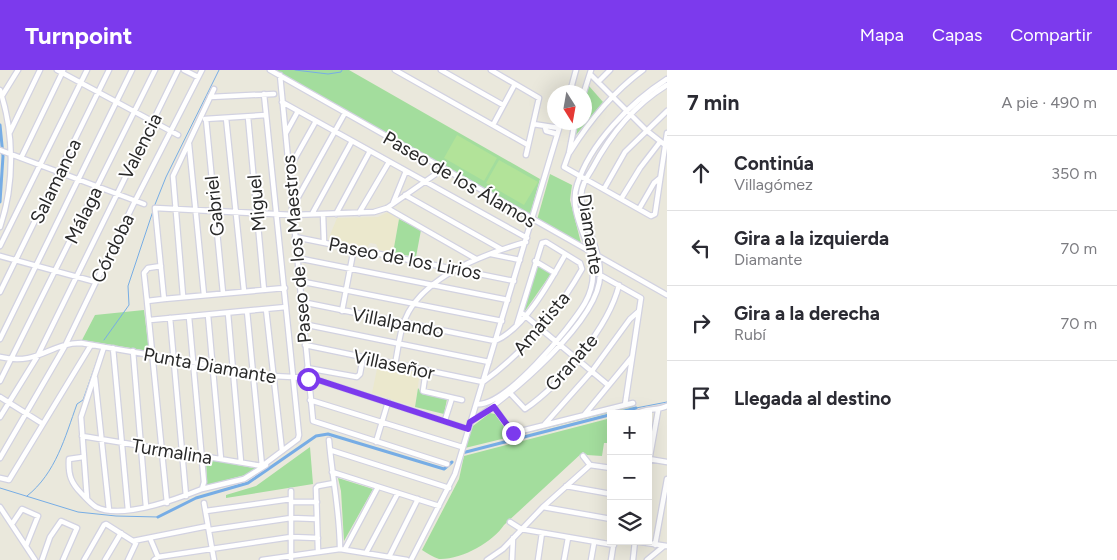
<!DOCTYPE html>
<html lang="es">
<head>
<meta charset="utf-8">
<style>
  :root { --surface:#fff; --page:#f7f7f7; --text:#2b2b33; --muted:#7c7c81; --line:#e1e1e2; --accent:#7c3aed }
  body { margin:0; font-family:Figtree,sans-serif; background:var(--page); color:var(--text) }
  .controls { position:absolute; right:15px; bottom:15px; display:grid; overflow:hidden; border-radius:0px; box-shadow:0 5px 20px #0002 }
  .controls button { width:45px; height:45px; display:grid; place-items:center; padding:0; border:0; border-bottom:1px solid var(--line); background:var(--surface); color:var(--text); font:25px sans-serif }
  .compass { position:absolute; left:547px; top:15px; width:45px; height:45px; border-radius:50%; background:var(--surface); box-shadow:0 5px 20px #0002; rotate:169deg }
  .stop { position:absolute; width:15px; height:15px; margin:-11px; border:4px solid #7c3aed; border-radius:50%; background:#fff }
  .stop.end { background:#7c3aed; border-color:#fff; box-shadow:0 1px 5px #0008 }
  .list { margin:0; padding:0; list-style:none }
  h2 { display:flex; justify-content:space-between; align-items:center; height:65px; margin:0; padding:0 20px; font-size:21px }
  h2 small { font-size:16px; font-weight:400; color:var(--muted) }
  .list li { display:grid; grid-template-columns:32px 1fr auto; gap:15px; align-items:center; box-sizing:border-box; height:75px; padding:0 20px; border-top:1px solid var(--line) }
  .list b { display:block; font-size:19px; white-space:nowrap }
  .list p { margin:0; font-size:16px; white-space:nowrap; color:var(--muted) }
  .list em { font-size:16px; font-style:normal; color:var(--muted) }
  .icon { flex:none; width:28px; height:28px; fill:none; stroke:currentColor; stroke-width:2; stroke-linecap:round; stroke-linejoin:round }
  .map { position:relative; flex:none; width:667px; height:490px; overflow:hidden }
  header { display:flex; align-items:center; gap:30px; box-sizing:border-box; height:70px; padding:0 25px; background:var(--accent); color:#fff }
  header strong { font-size:24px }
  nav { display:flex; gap:28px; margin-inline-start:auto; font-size:18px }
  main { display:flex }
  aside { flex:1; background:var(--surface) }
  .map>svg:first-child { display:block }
  .education { fill:#ebe8cd }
  .green { fill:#a3dd9d }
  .pitch { fill:#b2e399 }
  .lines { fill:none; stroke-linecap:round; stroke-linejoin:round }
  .stream { stroke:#77ade5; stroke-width:1 }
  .canal { stroke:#77ade5; stroke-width:3 }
  .minor-casing { stroke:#d2d2e1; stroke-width:7 }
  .minor { stroke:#fff; stroke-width:4.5 }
  .route { stroke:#7c3aed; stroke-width:6 }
  .labels { text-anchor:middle; stroke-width:4; stroke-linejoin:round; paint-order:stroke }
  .street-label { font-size:19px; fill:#292929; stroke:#fff }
</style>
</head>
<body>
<header>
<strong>Turnpoint</strong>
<nav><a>Mapa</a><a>Capas</a><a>Compartir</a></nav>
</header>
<main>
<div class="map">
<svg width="667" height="490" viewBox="0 0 667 490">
  <rect width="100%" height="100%" fill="#eae8dc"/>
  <path class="education" d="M388 142 399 149 393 183 379 180 376 174 370 173 367 178 328 170 337 148 378 147Z
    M378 294 388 297 390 301 397 302 400 299 420 302 415 337 372 323Z"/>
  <path class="green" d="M275 0H349L540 109 530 145Z
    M589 16 603 32 576 65 578 53 584 52 585 30Z
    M550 104 572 115 570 130 581 173 537 150Z
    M399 149 421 160 416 187 393 183Z
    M538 196 551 203 550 205 525 241 522 239 535 197Z
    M144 240 149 281 82 270 95 245Z
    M418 318 422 324 447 329 444 344 415 337Z
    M634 335 633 337 465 378 473 356 490 343 495 344 509 364 514 366Z
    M611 348V373H604L602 386 587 385 583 382 504 455C493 472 461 490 439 489 433 487 427 483 422 480L459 409 464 386Z
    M310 377 313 414 226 428V425L256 416Z
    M206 389 259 399 245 405 207 415Z
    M338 408 373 419 344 471 341 421Z"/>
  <path class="pitch" d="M457 65 497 88 484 111 444 88Z
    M499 90 538 112 524 135 486 113Z"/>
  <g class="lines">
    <path class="stream" d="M295 0 328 4 341 2 342 0
      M154 137 166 107 219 0
      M104 270 129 235 128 216 153 141
      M636 338 667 332
      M0 418 78 442 116 446 158 447
      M27 426C56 403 65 367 77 334L83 330 100 282"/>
    <path class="canal" d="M0 55 3 86 0 132
      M462 383 636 338
      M158 447 196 428 248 413 316 366 328 364 444 399 452 392"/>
    <g class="minor-casing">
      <path id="minor" d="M57 0 178 65
        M184 0 198 7
        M270 0 667 225
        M395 0 528 75
        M441 0 503 35
        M491 0 539 28 526 85
        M590 4 646 60 665 75
        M280 5 313 351 447 394
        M599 11 610 0
        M0 20C14 63 15 113 0 157
        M570 22 576 0
        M584 22 591 0
        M2 26 18 0
        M210 27 274 24
        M282 32 527 168
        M248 47 264 220
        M226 48 244 221
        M205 49 266 45
        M206 49 223 223
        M575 52 569 83 564 97 651 146 655 144 667 63
        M533 54 559 58
        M493 55 515 14
        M545 57 546 61 557 64
        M10 62 40 0
        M286 63 298 41
        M189 74 204 225
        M0 80 144 134
        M570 82C590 50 613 22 643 0
        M21 88 63 1
        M289 99 316 51
        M604 119 625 82 667 41
        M405 125 501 179
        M621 129 640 98 660 72
        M393 133 406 101
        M292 138 345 43
        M387 138 476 189
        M639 139 654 113 660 108
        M359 143 389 92
        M312 144 352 71
        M323 144 324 172
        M336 144 370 81
        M295 167 514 211
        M0 176 87 0
        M491 184 520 190
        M0 186 96 212
        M297 188 508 230
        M535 191 555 203
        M593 201 641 228 625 335
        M299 211 502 251
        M0 222 109 0
        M183 226 173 106 214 19
        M164 229 285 218
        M147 231 144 203 148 198 161 196
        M302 232 495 271C524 259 550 212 565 185
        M266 239 282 381
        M247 241 262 396
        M342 241 354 178
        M228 243 241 392
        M523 244 608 315
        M208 245 221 389
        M170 248 186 426
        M150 250 286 237
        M303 254 489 292
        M0 269 132 0
        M305 275 483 312C524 282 557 243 582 199L580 193 546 172 542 173 517 254
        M113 278 128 440
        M133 281 146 437
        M0 287C39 296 49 273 81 273L273 306 312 308 468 359
        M395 294C398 281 399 265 404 252 420 207 484 184 526 172
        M307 298 357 307 360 304 363 287
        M426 300 423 321 462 330
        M95 308 109 440
        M0 311 155 0
        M510 323 525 339C560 315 609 257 619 215
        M0 327 43 354
        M310 330 462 377
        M476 334C504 339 571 257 585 233 590 224 593 214 593 204 594 175 567 144 577 115 590 73 631 32 667 9
        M494 337 513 363 633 333
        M585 344 632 287
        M636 344C644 338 657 341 667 336
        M0 347 37 287 178 0
        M445 350 452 328
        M470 352C507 329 601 250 600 204 600 178 583 153 581 127 581 116 587 107 592 99 610 65 634 35 667 15
        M544 355 592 301 630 249 639 241
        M82 366 262 396
        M329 370C332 407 340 442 340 479
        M376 372 388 332
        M330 380 449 418
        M583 386 590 395 611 398
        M83 387 69 389C68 405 71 413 82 424 86 428 91 434 96 437 122 450 177 429 202 419L204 412 189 247
        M0 388 65 276 135 131 202 0
        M649 389 667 392
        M262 396 298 369 299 365 264 24
        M648 397 658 341
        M332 402 439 436
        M0 408 9 410 91 275
        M566 416 611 424
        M202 419 244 409 266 395
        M291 421V490
        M87 428 81 347 104 277
        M291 432H317
        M167 433 147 231 164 229 155 138 293 145 374 142 387 138 443 99
        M204 433 214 490
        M0 437 35 490
        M543 437 611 449
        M206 441 291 429
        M510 452 521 459 614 475
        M12 454 22 439 38 446 26 476
        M209 460 291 448 317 449
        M150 468 158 487
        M133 471 208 456
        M634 471 667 476
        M655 475 667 409
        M345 479 378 417
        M318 481 316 418 318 416 334 413
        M366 483 398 423
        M389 487 418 429
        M42 490 50 467 61 451 77 458 63 490
        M84 490 104 455 106 454 136 473 128 490
        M105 490 121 463
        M154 490 158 487 291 467 318 468
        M262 490 340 479 407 490
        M411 490 455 404 561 52
        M487 490 503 479 543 437 590 395
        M512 490 513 468
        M538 490 542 463
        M564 490 568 468
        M591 490 594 473
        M611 490 614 471
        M633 490 635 471
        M647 490 664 476"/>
    </g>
    <use href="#minor" class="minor"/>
  </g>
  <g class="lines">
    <path class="route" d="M308 309 312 308 468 359 470 352 494 337 513 363"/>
  </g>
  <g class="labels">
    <g class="street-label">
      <text transform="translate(140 76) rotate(-63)" y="7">Valencia</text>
      <text transform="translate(460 109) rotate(30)" y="7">Paseo de los Álamos</text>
      <text transform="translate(55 111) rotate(-64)" y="7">Salamanca</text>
      <text transform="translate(256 133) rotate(-95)" y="7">Miguel</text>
      <text transform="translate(214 136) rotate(-96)" y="7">Gabriel</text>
      <text transform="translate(83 145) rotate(-64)" y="7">Málaga</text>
      <text transform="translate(591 164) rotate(81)" y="7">Diamante</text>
      <text transform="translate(112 178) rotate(-64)" y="7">Córdoba</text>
      <text transform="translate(296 179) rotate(-95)" y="7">Paseo de los Maestros</text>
      <text transform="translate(405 188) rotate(11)" y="7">Paseo de los Lirios</text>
      <text transform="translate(398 252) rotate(11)" y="7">Villalpando</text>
      <text transform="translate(541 253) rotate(-50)" y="7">Amatista</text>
      <text transform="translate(571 292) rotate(-49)" y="7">Granate</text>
      <text transform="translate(394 294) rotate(12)" y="7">Villaseñor</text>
      <text transform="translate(210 295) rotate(10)" y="7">Punta Diamante</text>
      <text transform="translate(172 381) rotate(9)" y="7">Turmalina</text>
    </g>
  </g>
</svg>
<div class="controls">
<button>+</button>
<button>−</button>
<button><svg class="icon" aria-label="layers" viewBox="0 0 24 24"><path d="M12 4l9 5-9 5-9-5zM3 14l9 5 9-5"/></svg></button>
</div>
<svg class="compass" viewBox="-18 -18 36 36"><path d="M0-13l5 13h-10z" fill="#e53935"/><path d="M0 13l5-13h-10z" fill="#7c7c81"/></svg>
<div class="stop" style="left:308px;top:309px"></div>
<div class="stop end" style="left:513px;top:363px"></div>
</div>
<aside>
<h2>7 min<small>A pie · 490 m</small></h2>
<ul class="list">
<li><svg class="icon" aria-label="ahead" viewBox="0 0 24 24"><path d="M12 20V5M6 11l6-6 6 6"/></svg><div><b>Continúa</b><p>Villagómez</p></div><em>350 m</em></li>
<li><svg class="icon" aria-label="left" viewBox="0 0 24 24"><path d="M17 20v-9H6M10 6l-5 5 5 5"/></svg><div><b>Gira a la izquierda</b><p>Diamante</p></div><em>70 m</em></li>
<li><svg class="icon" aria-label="right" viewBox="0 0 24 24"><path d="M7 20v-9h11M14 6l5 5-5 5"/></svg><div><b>Gira a la derecha</b><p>Rubí</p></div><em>70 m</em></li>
<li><svg class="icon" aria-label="arrive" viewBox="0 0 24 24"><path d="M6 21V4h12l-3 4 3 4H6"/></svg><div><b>Llegada al destino</b></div></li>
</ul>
</aside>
</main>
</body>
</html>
